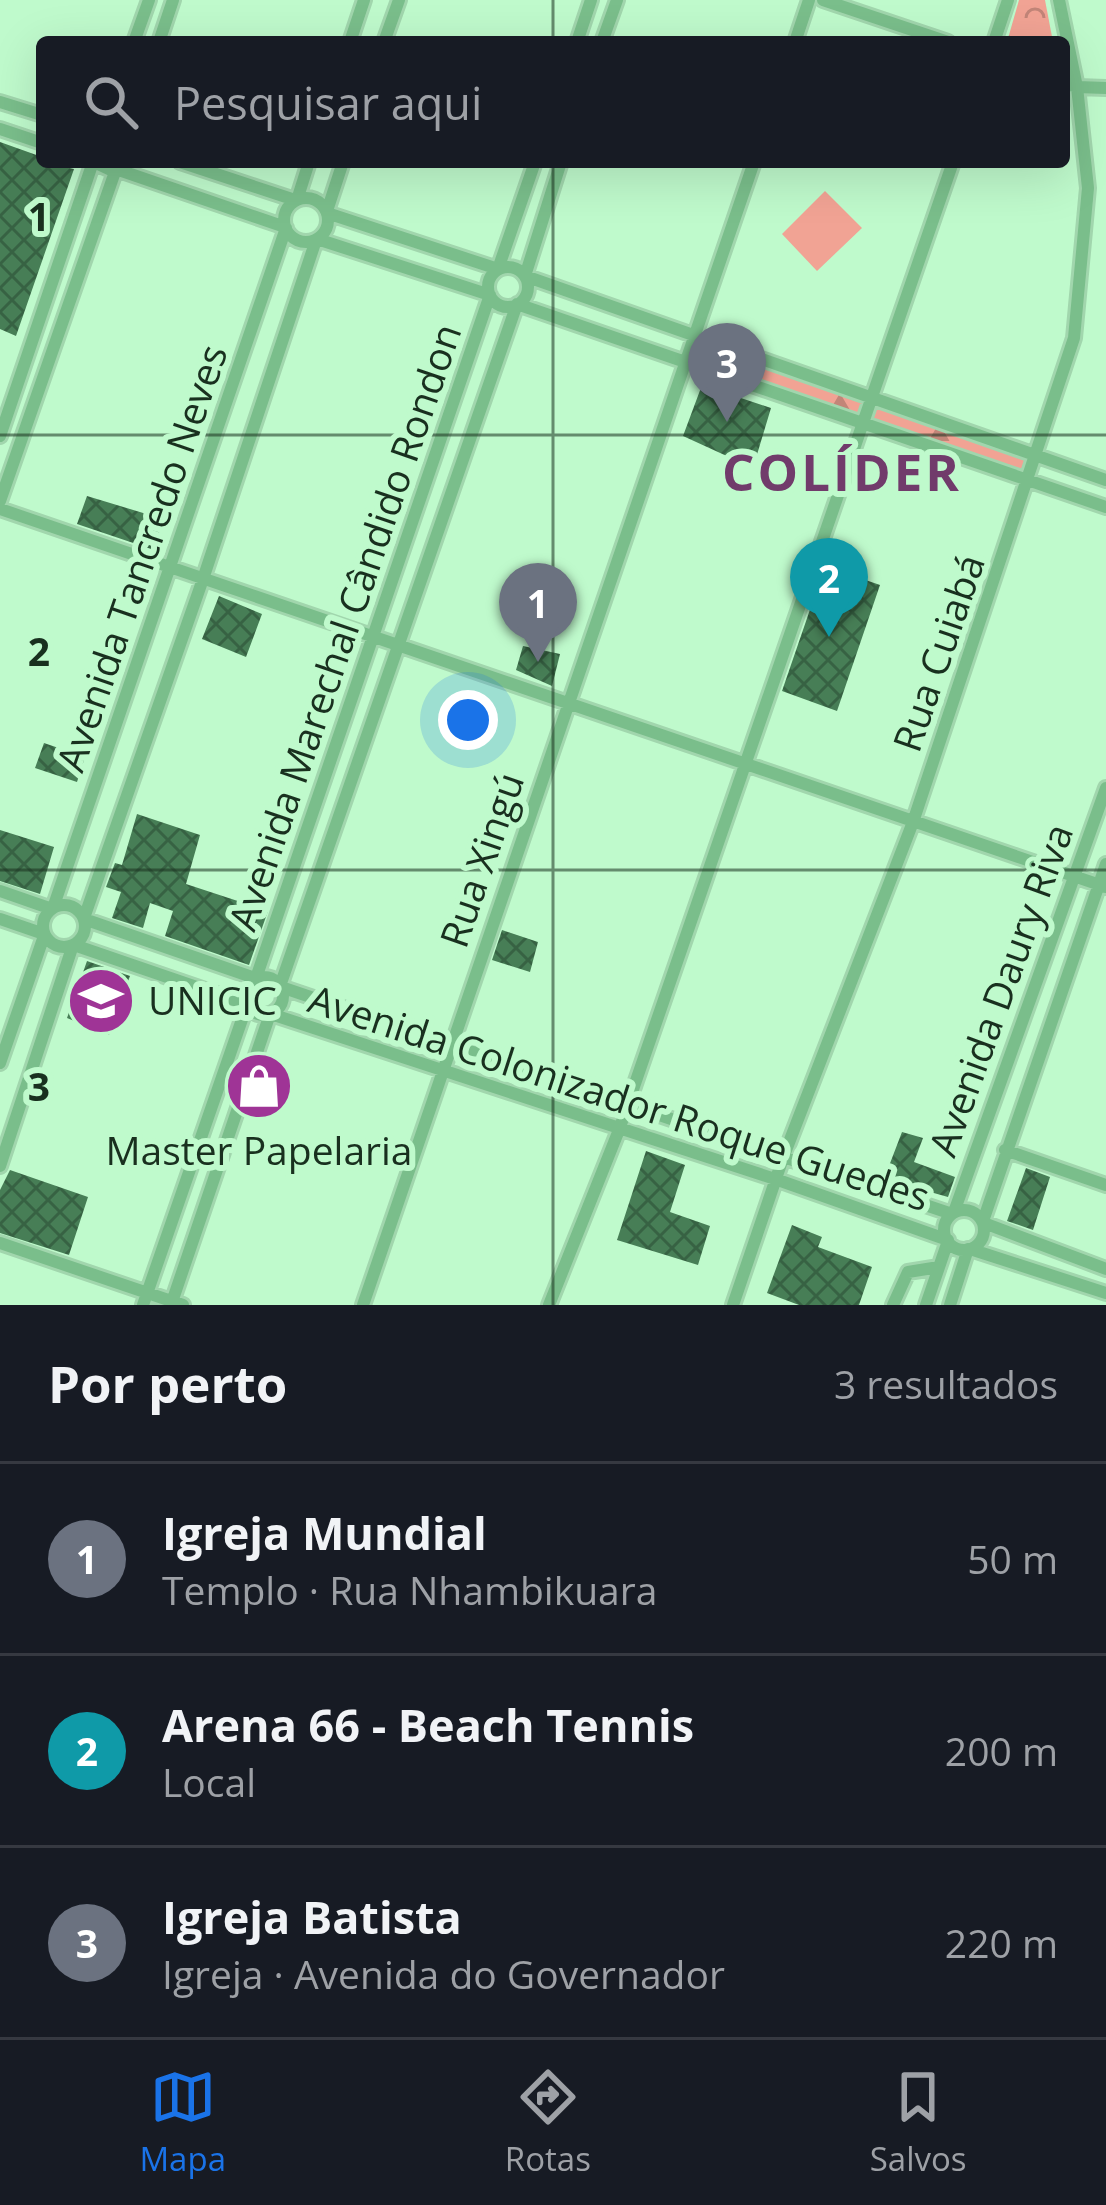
<!DOCTYPE html>
<html lang="pt">
<head>
<meta charset="utf-8">
<style>
  :root { --surface:#171b24; --page:#20242c; --text:#f1f3f6; --muted:#9ea1a6; --line:#363941; --accent:#1a73e8 }
  body { margin:0; font-family:"Open Sans",sans-serif; background:var(--page); color:var(--text) }
  .you { position:absolute; left:468px; top:720px; width:42px; height:42px; margin:-30px; border:9px solid #fff; border-radius:50%; background:#1a73e8; box-shadow:0 0 0 18px #1a73e833 }
  .badge { display:grid; place-items:center; width:78px; height:78px; border-radius:50%; background:var(--accent); color:#fff; font-size:39px; font-weight:700 }
  .pin { position:absolute; translate:-50% -99px; filter:drop-shadow(0 3px 6px #0008) }
  .pin::after { content:''; position:absolute; top:63px; width:42px; height:36px; background:inherit; clip-path:polygon(0 0,100% 0,50% 100%) }
  .list { margin:0; padding:0; list-style:none }
  h2 { display:flex; justify-content:space-between; align-items:center; height:156px; margin:0; padding:0 48px; font-size:51px }
  h2 small { font-size:39px; font-weight:400; color:var(--muted) }
  .list li { display:grid; grid-template-columns:78px 1fr auto; gap:36px; align-items:center; box-sizing:border-box; height:192px; padding:0 48px; border-top:3px solid var(--line) }
  .list b { display:block; font-size:45px; white-space:nowrap }
  .list p { margin:0; font-size:39px; white-space:nowrap; color:var(--muted) }
  .list em { font-size:39px; font-style:normal; color:var(--muted) }
  .icon { flex:none; width:66px; height:66px; fill:none; stroke:currentColor; stroke-width:2; stroke-linecap:round; stroke-linejoin:round }
  .map { position:relative; flex:none; width:1106px; height:1305px; overflow:hidden }
  .search { position:absolute; background:var(--surface); box-shadow:0 12px 48px #0002; left:36px; right:36px; top:36px; height:132px; display:flex; align-items:center; gap:30px; box-sizing:border-box; padding:0 42px; border-radius:12px; color:var(--muted); font-size:45px }
  .sheet { height:732px; background:var(--surface) }
  nav { display:flex; justify-content:space-around; align-items:center; box-sizing:border-box; height:168px; border-top:3px solid var(--line); background:var(--surface); font-size:33px; color:var(--muted) }
  nav a { display:grid; justify-items:center; gap:6px }
  nav .on { color:var(--accent) }
  .map>svg:first-child { display:block }
  .green { fill:#f1a394 }
  .forest { fill:url(#forest-firs) }
  .park { fill:url(#park-crowns) }
  .building { fill:url(#building-cross-hatch) }
  .lines { fill:none; stroke-linecap:round; stroke-linejoin:round }
  .minor-casing { stroke:#a1d6ad; stroke-width:18 }
  .minor { stroke:#7abe8b; stroke-width:12 }
  .grid { fill:none; stroke:#19301f; stroke-width:3; stroke-opacity:0.55 }
  .labels { text-anchor:middle; stroke-width:12; stroke-linejoin:round; paint-order:stroke }
  .street-label { font-size:39px; fill:#19301f; stroke:#bffacc }
  .poi-label { font-size:39px; fill:#19301f; stroke:#bffacc; text-anchor:start }
  .district-label { font-size:51px; font-weight:bold; letter-spacing:3px; fill:#713b6b; stroke:#bffacc }
  .grid-label { font-size:39px; text-anchor:middle; font-weight:bold; fill:#19301f; stroke:#bffacc; stroke-width:12; stroke-linejoin:round; paint-order:stroke }
</style>
</head>
<body>
<div class="map">
<svg width="1106" height="1305" viewBox="0 0 1106 1305">
  <defs>
    <pattern id="forest-firs" width="22" height="20" patternUnits="userSpaceOnUse" patternTransform="scale(3)"><rect width="22" height="20" fill="#f1a394"/><path d="M5 1l3.5 6h-7zM16 11l3.5 6h-7z" fill="#c28578"/></pattern>
    <pattern id="park-crowns" width="20" height="18" patternUnits="userSpaceOnUse" patternTransform="scale(3)"><rect width="20" height="18" fill="#f1a394"/><path d="M2 6a3 3 0 1 1 6 0M12 15a3 3 0 1 1 6 0" fill="none" stroke="#c28578"/></pattern>
    <pattern id="building-cross-hatch" width="8" height="8" patternUnits="userSpaceOnUse" patternTransform="scale(3)"><rect width="8" height="8" fill="#477e56"/><path d="M0 0l8 8M0 8l8-8" fill="none" stroke="#376243"/></pattern>
  </defs>
  <rect width="100%" height="100%" fill="#bffacc"/>
  <path class="green" d="M825 191 862 228 817 271 782 234Z"/>
  <path class="forest" d="M695 336 871 398 862 424 685 363Z
    M874 400 1038 456 1029 481 865 425Z"/>
  <path class="park" d="M1019 0H1045L1053 42H1007Z"/>
  <path class="building" d="M0 142 42 157V162L74 169 16 336 0 329Z
    M702 385 771 408 753 468 683 436Z
    M87 496 163 519 154 550 77 524Z
    M825 566 880 585 837 711 782 691Z
    M219 596 262 614 246 657 202 639Z
    M523 646 560 654 552 686 516 670Z
    M44 743 85 757 77 782 35 768Z
    M137 814 200 835 186 884 268 911 249 965 165 936 173 911 150 903 143 928 112 918 121 892 106 887 115 863 122 865Z
    M0 830 54 847 40 894 0 881Z
    M502 930 538 942 530 972 492 960Z
    M87 961 130 976 109 1035 67 1018Z
    M902 1132 923 1138 914 1162 955 1177 948 1197 884 1179Z
    M646 1151 685 1165 670 1212 710 1226 698 1265 617 1240Z
    M1026 1168 1050 1177 1033 1230 1007 1221Z
    M10 1170 88 1197 69 1255 0 1233V1190Z
    M792 1225 822 1237 818 1247 872 1267 859 1305H799L767 1293Z"/>
  <g class="lines">
    <g class="minor-casing">
      <path id="minor" d="M823 0 948 42
        M134 42 149 0
        M159 42 173 0
        M350 42 364 0
        M384 42 399 0
        M577 42 591 0
        M602 42 617 0
        M795 42 809 0
        M994 42 1008 0
        M1064 83 1077 87 1106 88
        M0 102 42 115
        M0 129 42 143
        M94 162 111 170 125 162
        M180 162 295 200
        M561 162 525 276 1106 480
        M284 220a22 22 0 1 1 44 0a22 22 0 1 1-44 0Z
        M297 200 309 162
        M327 211 343 162
        M327 213 498 269 535 162
        M488 287a20 20 0 1 1 40 0a20 20 0 1 1-40 0Z
        M0 436 93 162
        M0 501 116 169 285 227
        M0 509 1106 887
        M0 891 52 909
        M43 926a21 21 0 1 1 42 0a21 21 0 1 1-42 0Z
        M53 908 286 228
        M84 918 203 579 316 240
        M0 919 44 934
        M84 919 255 978
        M74 945 246 1004
        M245 996a19 19 0 1 1 38 0a19 19 0 1 1-38 0Z
        M256 978 490 295 317 239
        M280 986 517 304 1106 507
        M281 987 952 1214
        M271 1014 778 1180 948 1240
        M0 1063 44 936
        M1005 1150 1106 1185
        M0 1166 73 945
        M944 1230a20 20 0 1 1 40 0a20 20 0 1 1-40 0Z
        M954 1212 1106 788
        M983 1221 1106 864
        M984 1223 1106 1269
        M0 1243 183 1305
        M970 1249 1106 1293
        M143 1305 247 1005
        M171 1305 270 1014
        M363 1305 754 162
        M549 1305 619 1130 953 162
        M733 1305 783 1158 913 822 1074 338 1088 188 1077 87 1059 0
        M893 1305 908 1272 939 1267
        M926 1305 948 1241
        M950 1305 968 1249"/>
    </g>
    <use href="#minor" class="minor"/>
  </g>
  <path class="grid" d="M553 0V42M553 162V1305M0 435H1106M0 870H1106"/>
  <defs>
    <g id="university-disc" transform="scale(3.45)"><circle r="9.5" fill="#9f3496" stroke="#bffacc"/><path d="M0-5L7-2L0 1L-7-2ZM-4 1L0 2.5L4 1V4Q0 6-4 4Z" fill="#fff"/></g>
    <g id="shop-disc" transform="scale(3.45)"><circle r="9.5" fill="#9f3496" stroke="#bffacc"/><path d="M-5-2.5h2.3a2.7 3.5 0 0 1 5.4 0H5L5.5 6h-11ZM-1.5-2.5h3a1.5 2.3 0 0 0-3 0Z" fill="#fff"/></g>
  </defs>
  <g fill-rule="evenodd">
    <use href="#university-disc" x="101" y="1001"/>
    <use href="#shop-disc" x="259" y="1086"/>
  </g>
  <g class="labels">
    <g class="street-label">
      <text transform="translate(142 558) rotate(-71)" y="14">Avenida Tancredo Neves</text>
      <text transform="translate(345 627) rotate(-71)" y="14">Avenida Marechal Cândido Rondon</text>
      <text transform="translate(939 653) rotate(-71)" y="14">Rua Cuiabá</text>
      <text transform="translate(482 860) rotate(-71)" y="14">Rua Xingú</text>
      <text transform="translate(1001 990) rotate(-70)" y="14">Avenida Daury Riva</text>
      <text transform="translate(619 1098) rotate(18)" y="14">Avenida Colonizador Roque Guedes</text>
    </g>
    <g class="poi-label">
      <text x="148" y="1015">UNICIC</text>
      <text x="259" y="1165" text-anchor="middle">Master Papelaria</text>
    </g>
    <g class="district-label">
      <text x="842" y="491">COLÍDER</text>
    </g>
  </g>
  <g class="grid-label">
    <text x="39" y="231">1</text>
    <text x="39" y="666">2</text>
    <text x="39" y="1101">3</text>
  </g>
</svg>
<div class="you"></div>
<div class="pin badge" style="left:538px;top:662px;background:#6b7280">1</div>
<div class="pin badge" style="left:829px;top:637px;background:#0f9aa8">2</div>
<div class="pin badge" style="left:727px;top:422px;background:#6b7280">3</div>
<div class="search"><svg class="icon" aria-label="search" viewBox="0 0 24 24"><circle cx="10" cy="10" r="6"/><path d="M15 15l6 6"/></svg>Pesquisar aqui</div>
</div>
<section class="sheet">
<h2>Por perto<small>3 resultados</small></h2>
<ul class="list">
<li><span class="badge" style="background:#6b7280">1</span><div><b>Igreja Mundial</b><p>Templo · Rua Nhambikuara</p></div><em>50 m</em></li>
<li><span class="badge" style="background:#0f9aa8">2</span><div><b>Arena 66 - Beach Tennis</b><p>Local</p></div><em>200 m</em></li>
<li><span class="badge" style="background:#6b7280">3</span><div><b>Igreja Batista</b><p>Igreja · Avenida do Governador</p></div><em>220 m</em></li>
</ul>
</section>
<nav>
<a class="on"><svg class="icon" aria-label="map" viewBox="0 0 24 24"><path d="M3 6l6-2 6 2 6-2v14l-6 2-6-2-6 2zM9 4v14M15 6v14"/></svg>Mapa</a>
<a><svg class="icon" aria-label="directions" viewBox="0 0 24 24"><path d="M12 3l9 9-9 9-9-9zM9 14v-3h6M13 9l2 2-2 2"/></svg>Rotas</a>
<a><svg class="icon" aria-label="saved" viewBox="0 0 24 24"><path d="M7 4h10v16l-5-4-5 4z"/></svg>Salvos</a>
</nav>
</body>
</html>
